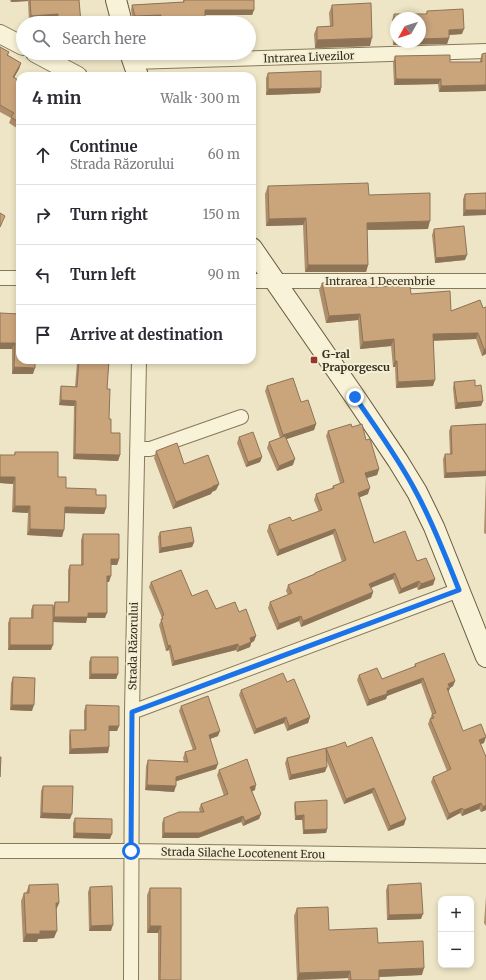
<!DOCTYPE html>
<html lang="en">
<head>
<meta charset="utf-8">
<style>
  :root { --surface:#fff; --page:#f7f7f7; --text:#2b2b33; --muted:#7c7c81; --line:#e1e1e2 }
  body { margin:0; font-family:Merriweather,serif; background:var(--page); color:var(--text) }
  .controls { position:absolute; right:12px; bottom:12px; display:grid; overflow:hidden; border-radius:8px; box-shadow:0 2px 6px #0003 }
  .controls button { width:36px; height:36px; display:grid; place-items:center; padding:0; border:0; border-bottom:1px solid var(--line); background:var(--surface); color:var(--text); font:20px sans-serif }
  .compass { position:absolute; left:390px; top:12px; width:36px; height:36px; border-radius:50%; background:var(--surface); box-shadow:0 2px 6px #0003; rotate:231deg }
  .stop { position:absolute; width:12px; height:12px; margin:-9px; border:3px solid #1a73e8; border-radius:50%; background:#fff }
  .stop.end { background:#1a73e8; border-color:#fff; box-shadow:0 1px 4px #0008 }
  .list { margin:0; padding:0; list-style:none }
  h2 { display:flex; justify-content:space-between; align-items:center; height:52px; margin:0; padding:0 16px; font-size:17px }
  h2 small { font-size:13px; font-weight:400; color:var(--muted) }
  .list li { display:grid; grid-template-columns:26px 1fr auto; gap:12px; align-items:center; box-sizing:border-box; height:60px; padding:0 16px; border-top:1px solid var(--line) }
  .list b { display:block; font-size:15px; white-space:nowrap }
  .list p { margin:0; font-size:13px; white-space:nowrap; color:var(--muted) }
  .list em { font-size:13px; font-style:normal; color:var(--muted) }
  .icon { flex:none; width:22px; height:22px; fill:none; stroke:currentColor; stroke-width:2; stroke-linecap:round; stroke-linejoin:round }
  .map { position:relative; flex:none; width:486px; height:980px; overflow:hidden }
  .search { position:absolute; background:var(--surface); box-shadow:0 2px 6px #0003; left:16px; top:16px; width:240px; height:44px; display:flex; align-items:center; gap:10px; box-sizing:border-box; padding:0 14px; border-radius:22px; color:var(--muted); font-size:15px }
  .panel { position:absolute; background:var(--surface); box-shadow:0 2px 6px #0003; left:16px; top:72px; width:240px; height:292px; border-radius:12px }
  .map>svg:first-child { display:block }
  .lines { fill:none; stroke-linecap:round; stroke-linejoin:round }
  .minor-casing { stroke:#87785b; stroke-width:16 }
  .tertiary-casing { stroke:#87785b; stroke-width:20 }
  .secondary-casing { stroke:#69593f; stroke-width:22 }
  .minor { stroke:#f8f2d8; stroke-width:14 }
  .tertiary { stroke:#f8f2d8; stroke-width:18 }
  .secondary { stroke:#f8f2d8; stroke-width:20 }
  .wall { fill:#ae8e6b }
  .shaded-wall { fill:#8d7457 }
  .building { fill:#caa57c; stroke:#8d7457 }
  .route { stroke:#1a73e8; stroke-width:5 }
  .poi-dot { fill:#94382d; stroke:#f4efd4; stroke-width:1.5 }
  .labels { text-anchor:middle; stroke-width:4; stroke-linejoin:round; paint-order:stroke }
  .street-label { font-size:11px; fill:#382e1f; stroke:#f4efd4 }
  .poi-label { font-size:11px; font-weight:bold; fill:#382e1f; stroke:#f4efd4; text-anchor:start }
</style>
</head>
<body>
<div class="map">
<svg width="486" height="980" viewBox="0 0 486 980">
  <rect width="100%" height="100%" fill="#ede5c5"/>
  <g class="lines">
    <g class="minor-casing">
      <path id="minor" d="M132 62 486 51
        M0 278H20
        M252 281H486
        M137 449H150L241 417
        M132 712 459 590
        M0 851H131L486 856
        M131 980 132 712 139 360"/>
    </g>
    <g class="tertiary-casing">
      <path id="tertiary" d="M0 34 23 46
        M35 53 78 76"/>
    </g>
    <g class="secondary-casing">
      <path id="secondary" d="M116 0 122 23
        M130 53 138 76
        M252 248 355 397 398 461 417 492 434 527 486 657"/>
    </g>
    <use href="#minor" class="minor"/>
    <use href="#tertiary" class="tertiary"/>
    <use href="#secondary" class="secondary"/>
  </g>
  <path class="wall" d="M10 0H79L81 23H56V19L29 21 28 1 11 2Z
    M183 0H254V10L252 15H205V23H159V21L133 22 131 10 132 5 183 2Z
    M332 5 370 46 315 48 314 34 317 27 330 26 329 13Z
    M427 11 462 34 449 35V38L447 44 393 45 392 20 394 14H426Z
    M0 47 9 52 8 55 21 63 19 69 14 77 20 81V130L9 123 11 118 0 112Z
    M486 53V91L439 92 438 84 394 85 393 62 395 56 450 62H480V60L482 54Z
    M268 73 321 88 320 93 266 95V78Z
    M268 186 369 195 428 229 367 230 368 265 366 272H305L303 225 266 226 265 194Z
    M486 193 463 216V199L465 194Z
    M434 229 465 260 435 263 432 235Z
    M322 283 369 287 411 294 451 311 480 300 486 354 482 356 476 339 434 340 433 386 396 388 395 367H393L391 346 360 349 358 320 326 323 319 290Z
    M0 313 33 374H12V349Z
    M78 360H109L107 389 109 419 111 433 120 455 118 461 73 459 74 406 59 405 60 391 61 386 75 387 77 362Z
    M454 382 475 386 483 401 481 406 455 409 453 388Z
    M267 386 301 402 316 424 314 430 286 439 293 465 277 471 267 448 269 442 280 438 265 391Z
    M486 424V534L484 533 486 476 444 478 443 459 445 454H450L449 431 451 426Z
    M352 427 366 440 379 469 377 475 367 478 368 494 359 497 374 543 417 561 435 579 433 585 418 590 417 587 399 594 393 579 371 588 373 592 371 598 301 627 299 621 277 630 268 608 270 602 288 595 286 591 288 585 314 574 315 573 342 562 333 534 277 556 267 531 269 525 292 521 319 512 314 500 316 494 332 488 333 486 340 483 326 436 328 431Z
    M239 437 262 457 260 462 246 467 237 443Z
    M156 451 184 464 219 484 216 490 212 492 211 494 173 509 154 458Z
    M15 452 58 477 66 488 96 495 106 508 104 514 64 513 62 537 27 535 28 513 12 512 13 484 0 483V455H14Z
    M160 532 194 542 192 547 159 553 158 537Z
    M83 534 119 559 117 565H111L109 582H107L105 618H87L86 623 53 622 51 650H8V623L10 618H31V610L33 605 53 607 55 602H68V570L70 565H81V540Z
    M151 582 192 596 216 609 239 612 256 636 254 641 251 643 250 647 237 652 236 650 172 666 169 650 166 651 159 625 162 618 149 587Z
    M91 657 118 674 116 679H89V662Z
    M415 664 455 681 453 686 450 688 448 691 463 731 484 743 481 744 486 810 481 812 479 809 462 816 460 813 447 820 431 782 433 777 447 771 428 724 432 714 421 683 387 696 386 699 367 706 357 680 359 675 382 679 414 667Z
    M13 677 32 711 10 710 11 683Z
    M287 682 310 717 308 723 287 731 284 723 254 734 239 695 241 690Z
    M86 705 119 726 117 731H109V747L108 753 69 754V736L70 730H84V711Z
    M181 706 218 736 210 739 216 769 176 781 174 792 145 790 146 766 148 760 184 762 183 758 185 752 193 750 179 711Z
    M334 746 347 747 404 825 388 831 372 793 344 804 326 759 325 772 289 780 285 763 287 758Z
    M219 770 255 790 252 791 261 814 259 819 243 826 241 822 198 838H162V823L164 818 200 812 199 809 201 804 224 796 217 775Z
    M43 786 70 819 40 818 41 791Z
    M295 802 327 829 326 833 303 834 302 820H295L294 806Z
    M75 818 110 839 73 838V823Z
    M29 885 59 903 56 910 54 938 38 939 37 942H23L21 901 24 893H26Z
    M388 885 421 919 387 920 386 890Z
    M90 887 111 931H89L88 892Z
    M150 888 181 980H158V933H147V895Z
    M486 897V926L484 923Z
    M297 908 329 930 378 943 422 975 379 977V980H348V978L297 980 294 916Z"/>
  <path class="shaded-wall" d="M12 0H28V1L11 2Z
    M205 10H254L252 15H203Z
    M58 14 56 19 29 21 31 16Z
    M161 15 159 21 133 22 135 16Z
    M464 29 462 34 447 35 449 30Z
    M372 38 370 46 315 48 317 40Z
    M449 38 447 44 393 45 395 40H396V42H420V39Z
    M21 63 19 69 11 83 13 77Z
    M396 79H441L438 84 394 85Z
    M486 85V91L439 92 441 86Z
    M321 88 320 93 266 95 268 89Z
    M465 210H486V215L463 216Z
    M306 218 303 225 266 226 269 219Z
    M430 221 428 229 364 230 367 223Z
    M467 255 465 260 435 263 436 258Z
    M308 265H368L366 272H305Z
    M360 314 358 320 326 323 329 316Z
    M478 333 476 339 431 341 433 334Z
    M394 339 391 346 360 349 363 342Z
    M0 343H15L12 349H0Z
    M484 349H486V354L482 356Z
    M395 361H397L395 367H393Z
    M14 367 35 368 33 374H12Z
    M435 380 433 386 396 388 398 382Z
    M61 400 76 401 74 406 59 405Z
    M483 401 481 406 455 409 457 403Z
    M316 424 314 430 281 441 283 435Z
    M75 454 120 455 118 461 73 459Z
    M262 457 260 462 246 467 248 462Z
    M295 459 293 465 277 471 279 466Z
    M379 469 377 475 363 479 365 473Z
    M486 471V476L444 478 446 473Z
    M0 477H15L13 484 0 483Z
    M219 484 216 490 212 492 211 494 173 509 176 502Z
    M370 488 368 494 356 499 358 493Z
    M15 506H30L28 513 12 512Z
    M65 507 106 508 104 514 62 513Z
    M30 529 64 530 62 537 27 535Z
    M335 529 333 534 277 556 279 550Z
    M194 542 192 547 159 553 161 548Z
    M111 559H119L117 565H109Z
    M395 573 393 579 367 589 369 584Z
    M107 576H111L109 582H105Z
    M435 579 433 585 418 590 421 584Z
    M419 581 417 587 399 594 401 589Z
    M373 592 371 598 301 627 303 621Z
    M88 613H107L105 618H87L86 623 52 622 54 617Z
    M301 616 299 621 277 630 279 624Z
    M256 636 254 641 251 643 250 647 237 652 239 647 250 638Z
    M238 644 236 650 172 666 174 661Z
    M10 645H53L51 650H8Z
    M170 645 169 650 166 651 168 646Z
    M91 674H118L116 679H89Z
    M423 678 421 683 387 696 386 699 367 706 369 700 387 691Z
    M455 681 453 686 450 688 448 693 445 694 448 684Z
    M12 705H34L32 711 10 710Z
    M286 717 284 723 254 734 256 729Z
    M310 717 308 723 287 731 289 726Z
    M109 726H119L117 731H107Z
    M220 731 218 736 207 740 209 735Z
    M486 737 484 743 477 745 479 740Z
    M109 747 108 753 69 754 71 749Z
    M218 764 216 769 174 782 176 777Z
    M327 767 325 772 289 780 291 775Z
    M147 785 176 786 174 792 145 790Z
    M256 785 255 790 248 793 250 787Z
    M374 788 372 793 344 804 346 799Z
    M481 803 479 809 462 816 464 810Z
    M486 805V810L481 812 483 807Z
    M462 808 460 813 447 820 449 814Z
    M42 813 72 814 70 819 40 818Z
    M261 814 259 819 243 826 245 821Z
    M304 815 302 820H295L296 816Z
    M243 816 241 822 198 838H162L164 833Z
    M406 819 404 825 388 831 390 826Z
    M327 829 326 833 303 834 304 830Z
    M75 833 112 834 110 839 73 838Z
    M56 903H59L56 910Z
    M423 914 421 919 387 920 389 915Z
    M113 925 111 931H89L91 926Z
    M150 926H161L158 933H147Z
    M40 931H57L54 938 38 939 37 942H23L26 934Z
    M424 968 422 975 376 977 379 970Z
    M350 971 348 978 297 980 299 973Z"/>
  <path class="building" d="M30 0H79L81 23H58V14L31 16Z
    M184 0H254V10H205V23H161V15L135 16 132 5 184 2Z
    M371 3 372 38 317 40V27L333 26 332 5Z
    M463 9 464 29 449 30V38L420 39V18H396V40H395L394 14H427V11Z
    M0 47 9 52 7 55 21 63 13 77 20 81V123L11 117 14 113 0 105Z
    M486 53V85L441 86V79H396L395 56 450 55V62H482V54Z
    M321 71V88L268 89V73Z
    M243 73V76H186V75Z
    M368 183 369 195 430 193V221L367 223 368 265H308L306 218 269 219 268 186Z
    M486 193V210H465V194Z
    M0 213 5 216 0 227Z
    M464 226 467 255 436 258 434 229Z
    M322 283H369V287L410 286 411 294 450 291 451 311 480 300 483 308 486 307V349H484L478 333 433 334 435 380 398 382 397 361H395L394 339 363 342 360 314 329 316Z
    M0 313 20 314V360H35V368L14 367 15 343H0Z
    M79 360H109L107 389H110L109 419H111V433H120V455L75 454 76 401 61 400V386L77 387Z
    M293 378 301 402 308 400 316 424 283 435 267 386Z
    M475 380V386L481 385 483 401 457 403 454 382Z
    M351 424 352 427 362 424 366 440 370 439 379 469 365 473 370 488 358 493 374 543 405 531 417 561 426 558 435 579 421 584 419 581 401 589 395 573 369 584 373 592 303 621 301 616 279 624 270 602 292 593 288 585 315 574V573L346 560 335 529 279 550 269 525 290 517 292 521 322 510 316 494 334 488 333 486 344 482 328 431Z
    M486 424V471L446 473 445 454H452L451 426Z
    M253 432 262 457 248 462 239 437Z
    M285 436 295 459 279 466 269 442Z
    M177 443 184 464 208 455 219 484 213 486V487L176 502 156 451Z
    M15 452H58V477H66V488L96 489V495H106V508L65 507 64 530 30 529V506H15V477H0V455H15Z
    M191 527 194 542 161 548 160 532Z
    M83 534H119V559H111V576H107V613H88V617H54L55 602H69L70 565H83Z
    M181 570 192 596 207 590 216 609 235 602 239 612 246 609 256 636 250 638 251 642 239 647 238 644 174 661 170 645 168 646 161 619H163L162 616 164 615 151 582Z
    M33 605H53V645H10V618H33Z
    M444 653 455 681 448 684 450 688H447L463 731 481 724 486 737 479 740 486 757V805L483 807 481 803 464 810 462 808 449 814 433 777 451 769 430 719 434 718 432 714 436 713 423 678 387 691V694L369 700 359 675 377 668 382 679 416 666 415 664Z
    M91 657H118V674H91Z
    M283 673 287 682 294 679 310 717 289 726 286 717 256 729 241 690Z
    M13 677 35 678 34 705H12Z
    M208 696 220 731 209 735 218 764 176 777V786L147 785 148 760 188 762 185 752 196 749 181 706Z
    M86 705 119 706V726H109V747L71 749 70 730H86Z
    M372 737 406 819 390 826 374 788 346 799 326 748 327 767 291 775 287 758 334 746 345 742 347 747Z
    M0 757H1L0 777Z
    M247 759 256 785 250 787 261 814 245 821 243 816 200 833H164V818L179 812H204L201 804 228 794 219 770Z
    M43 786H73L72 814 42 813Z
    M327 800V829L304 830V815L296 816 295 802Z
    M75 818 112 819V834L75 833Z
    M421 883 423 914 389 915 388 885Z
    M58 884 59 903H56L57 931H40V934H26L24 893H29V885Z
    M112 886 113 925 91 926 90 887Z
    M150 888H181V980H160L161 926H150Z
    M328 907 329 930 377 928 378 943 423 941 424 968 379 970V980H351L350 971 299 973 297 908Z"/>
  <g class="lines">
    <path class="route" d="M131 851 132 712 459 590C446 557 433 523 416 492 399 459 376 428 355 397"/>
  </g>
  <rect class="poi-dot" x="310" y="356" width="8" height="8" rx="2"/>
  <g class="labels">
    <g class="street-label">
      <text transform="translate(309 57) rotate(-2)" y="4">Intrarea Livezilor</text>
      <text x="380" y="285">Intrarea 1 Decembrie</text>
      <text transform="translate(133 646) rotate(-89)" y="4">Strada Răzorului</text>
      <text transform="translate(243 853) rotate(1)" y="4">Strada Silache Locotenent Erou</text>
    </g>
    <g class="poi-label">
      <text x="322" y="358">G-ral<tspan x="322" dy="13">Praporgescu</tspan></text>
    </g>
  </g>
</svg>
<div class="controls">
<button>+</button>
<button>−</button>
</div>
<svg class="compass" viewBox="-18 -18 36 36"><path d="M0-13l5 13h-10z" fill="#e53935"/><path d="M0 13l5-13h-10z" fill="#7c7c81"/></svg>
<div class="stop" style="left:131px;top:851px"></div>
<div class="stop end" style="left:355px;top:397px"></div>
<div class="search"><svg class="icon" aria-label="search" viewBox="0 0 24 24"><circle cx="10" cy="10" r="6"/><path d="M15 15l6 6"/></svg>Search here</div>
<section class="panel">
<h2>4 min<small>Walk · 300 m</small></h2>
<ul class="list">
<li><svg class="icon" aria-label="ahead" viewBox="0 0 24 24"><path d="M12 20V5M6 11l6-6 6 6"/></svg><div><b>Continue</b><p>Strada Răzorului</p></div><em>60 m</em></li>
<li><svg class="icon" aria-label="right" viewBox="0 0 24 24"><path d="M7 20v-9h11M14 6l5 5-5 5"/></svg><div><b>Turn right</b></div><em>150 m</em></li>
<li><svg class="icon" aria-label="left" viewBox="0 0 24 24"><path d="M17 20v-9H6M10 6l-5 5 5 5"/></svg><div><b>Turn left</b></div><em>90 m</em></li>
<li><svg class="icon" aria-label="arrive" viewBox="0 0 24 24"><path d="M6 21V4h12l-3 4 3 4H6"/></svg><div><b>Arrive at destination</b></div></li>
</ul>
</section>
</div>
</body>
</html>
